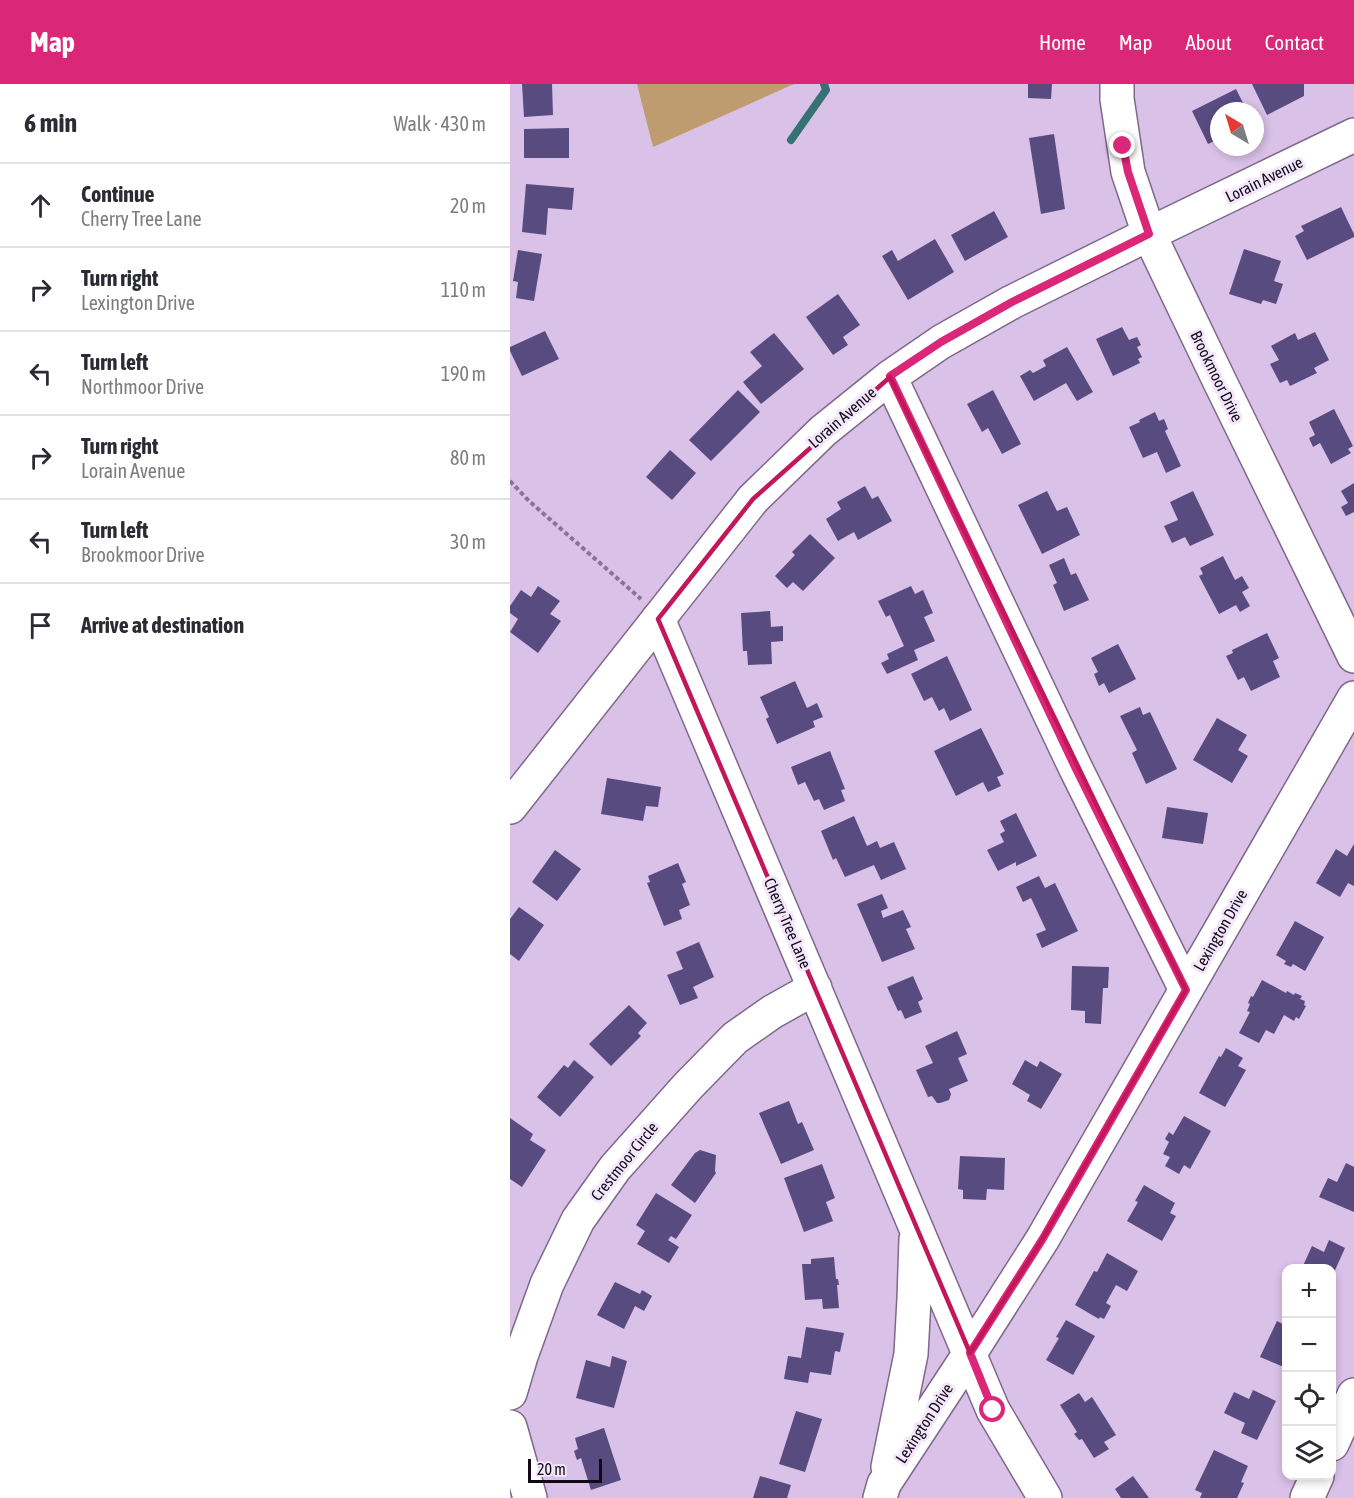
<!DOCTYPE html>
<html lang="en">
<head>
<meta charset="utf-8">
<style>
  :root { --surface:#fff; --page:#f2f2f3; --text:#2b2b33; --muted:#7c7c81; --line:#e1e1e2; --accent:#db2777 }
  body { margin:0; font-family:"Asap Condensed",sans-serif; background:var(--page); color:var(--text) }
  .controls { position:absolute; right:18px; bottom:18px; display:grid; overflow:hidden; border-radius:12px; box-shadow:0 3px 9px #0003 }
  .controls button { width:54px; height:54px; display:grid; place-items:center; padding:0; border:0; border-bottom:2px solid var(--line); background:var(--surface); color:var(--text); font:30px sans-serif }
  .compass { position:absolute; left:700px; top:18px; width:54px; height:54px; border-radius:50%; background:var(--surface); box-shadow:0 3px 9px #0003; rotate:322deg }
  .scale { position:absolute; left:18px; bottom:15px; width:74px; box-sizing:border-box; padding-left:6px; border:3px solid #120916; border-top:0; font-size:16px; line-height:21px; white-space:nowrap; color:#120916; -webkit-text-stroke:4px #f4e7fb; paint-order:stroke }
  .stop { position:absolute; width:18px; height:18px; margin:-14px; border:4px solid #db2777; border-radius:50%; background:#fff }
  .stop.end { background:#db2777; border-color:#fff; box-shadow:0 2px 6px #0008 }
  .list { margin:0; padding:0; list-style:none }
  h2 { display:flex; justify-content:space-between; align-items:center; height:78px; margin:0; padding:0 24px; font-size:26px }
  h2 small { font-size:20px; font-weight:400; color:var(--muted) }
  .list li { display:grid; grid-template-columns:39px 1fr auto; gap:18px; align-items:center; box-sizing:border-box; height:84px; padding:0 24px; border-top:2px solid var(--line) }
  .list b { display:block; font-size:22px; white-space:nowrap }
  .list p { margin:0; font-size:20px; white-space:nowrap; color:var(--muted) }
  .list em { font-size:20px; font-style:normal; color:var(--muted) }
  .icon { flex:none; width:33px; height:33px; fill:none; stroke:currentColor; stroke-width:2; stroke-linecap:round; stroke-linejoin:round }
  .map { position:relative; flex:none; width:844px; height:1414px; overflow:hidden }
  header { display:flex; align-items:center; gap:36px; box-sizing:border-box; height:84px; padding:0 30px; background:var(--accent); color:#fff }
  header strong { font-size:28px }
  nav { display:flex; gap:33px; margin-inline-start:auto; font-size:21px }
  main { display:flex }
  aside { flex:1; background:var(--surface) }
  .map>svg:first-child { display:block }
  .green { fill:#be9c6f }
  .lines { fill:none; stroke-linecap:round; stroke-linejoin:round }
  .stream { stroke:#367174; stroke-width:8 }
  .building { fill:#584b7f }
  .minor-casing { stroke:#7f688c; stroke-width:36 }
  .path { stroke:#877591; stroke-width:4; stroke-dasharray:4.5 3; stroke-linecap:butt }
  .minor { stroke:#fff; stroke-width:33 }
  .route { stroke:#db2777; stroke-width:8 }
  .marked { fill:none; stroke:#c2185b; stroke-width:4.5; stroke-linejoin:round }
  .labels { text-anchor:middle; stroke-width:6; stroke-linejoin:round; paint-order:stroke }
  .street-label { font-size:16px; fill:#120916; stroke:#f4e7fb }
</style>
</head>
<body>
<header>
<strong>Map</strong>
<nav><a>Home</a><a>Map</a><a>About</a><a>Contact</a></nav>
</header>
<main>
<aside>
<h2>6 min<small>Walk · 430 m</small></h2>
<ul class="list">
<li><svg class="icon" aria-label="ahead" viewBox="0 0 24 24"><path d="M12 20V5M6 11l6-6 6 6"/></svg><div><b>Continue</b><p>Cherry Tree Lane</p></div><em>20 m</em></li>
<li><svg class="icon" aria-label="right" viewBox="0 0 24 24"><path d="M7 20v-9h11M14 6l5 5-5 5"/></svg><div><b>Turn right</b><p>Lexington Drive</p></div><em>110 m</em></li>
<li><svg class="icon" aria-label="left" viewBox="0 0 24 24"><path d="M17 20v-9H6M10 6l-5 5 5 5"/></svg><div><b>Turn left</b><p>Northmoor Drive</p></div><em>190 m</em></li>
<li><svg class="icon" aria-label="right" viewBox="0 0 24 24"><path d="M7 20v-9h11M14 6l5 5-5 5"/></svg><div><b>Turn right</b><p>Lorain Avenue</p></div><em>80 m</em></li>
<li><svg class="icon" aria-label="left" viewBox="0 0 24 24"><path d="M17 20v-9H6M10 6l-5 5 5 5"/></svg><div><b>Turn left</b><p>Brookmoor Drive</p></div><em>30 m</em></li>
<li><svg class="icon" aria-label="arrive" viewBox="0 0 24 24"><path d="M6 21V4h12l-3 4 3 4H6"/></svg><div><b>Arrive at destination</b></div></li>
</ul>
</aside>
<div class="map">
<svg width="844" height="1414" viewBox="0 0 844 1414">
  <rect width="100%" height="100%" fill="#dac1e8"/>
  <path class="green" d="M127 0H284L143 63Z"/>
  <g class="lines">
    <path class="stream" d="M281 56 316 6 314 0"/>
  </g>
  <path class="building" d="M12 0H42L43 31 14 33Z
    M518 0H542L541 15 518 14Z
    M742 0H794V12L757 31Z
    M726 5 737 27H709V55L698 60 682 27Z
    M59 44V74H14V45Z
    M544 50 555 125 531 130 519 54Z
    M16 100 64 104 62 126 38 124 36 151 12 148Z
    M831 123 844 150V153L797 176 785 152 794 147 791 142Z
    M484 127 498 153 455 177 441 151Z
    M425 155 444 188 398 216 372 172 382 166 388 177Z
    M734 165 771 177 764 197 773 200 766 220 753 216 751 220 719 210Z
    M8 166 32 170 24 217 6 214 8 198 3 197Z
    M328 210 350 241 333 253 338 261 323 271 296 233Z
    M612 243 619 256 627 253 631 261 627 263 632 273 628 275 630 279 603 292 586 255Z
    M35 247 49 275 12 292 0 267V263Z
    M805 248 819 276 804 284 807 289 780 302 777 296 770 299 760 280 769 276 761 262 785 249 788 256Z
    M264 249 294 285 251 320 233 298 252 282 240 268Z
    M557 263 583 308 567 317 556 299 524 317 510 292 520 286 523 289 536 282 533 276Z
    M228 306 250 328 201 377 179 356Z
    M483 306 511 360 492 370 478 344 472 348 457 320Z
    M824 325 843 362 838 365 841 369 821 380 810 359 803 363 799 354 805 351 799 338Z
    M645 328 649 337 654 335 658 345 655 347 671 382 656 389 647 368 633 374 619 343 630 338 629 336Z
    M160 366 186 389 162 416 136 393Z
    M844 399V428L836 432 831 423 838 419 831 407Z
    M355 402 362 415 368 412 382 437 348 456 344 448 328 457 316 435 331 425 327 418Z
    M537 407 547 427 557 423 570 451 532 470 508 421Z
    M683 407 704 451 680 462 675 453 662 459 654 442 668 436 660 418Z
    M300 450 325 474 293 507 283 498 277 504 265 492 285 471 282 468Z
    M713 472 725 496 732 492 739 504 732 508 740 522 730 528 726 521 709 530 689 492 693 490 690 484Z
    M554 474 561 491 566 489 579 516 554 527 543 501 547 499 539 481Z
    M28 502 50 517 40 530 51 537 28 569 0 548 8 535 0 529V522L11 506 21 513Z
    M401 502 405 510 413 506 423 529 414 533 425 557 404 566 408 576 377 590 371 579 379 575 377 570 394 562 380 531 376 533 368 517Z
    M260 527 261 543 273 542V557L261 558 262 580 238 581 237 567H233L231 529Z
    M757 549 769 574 763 577 770 593 741 607 734 593 728 596 716 572 723 569 722 566Z
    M608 560 626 595 599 609 594 599 589 602 584 590 588 588 581 574Z
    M437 572 462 626 440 637 434 624 429 627 422 613 414 617 401 590Z
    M285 597 297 624 307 619 313 633 303 637 305 643 267 660 256 635 259 633 250 613Z
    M630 623 633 631 640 628 667 685 636 700 622 669 627 666 610 632Z
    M707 634 737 651 728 666 738 672 722 699 683 676Z
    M471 644 494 690 487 693 491 702 478 708 473 698 446 712 424 667Z
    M320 667 335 705 331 706 335 717 314 726 309 715 304 717 295 698 288 701 281 683Z
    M97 694 151 703 148 723 136 722 133 737 91 730Z
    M657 723 698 729 693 760 652 754Z
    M506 729 527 772 506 782V778L488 787 477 766 494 758 490 750 495 747 490 737Z
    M344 732 357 762 367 757 370 764 384 758 396 785 371 796 364 781 335 793 326 774 323 776 311 747Z
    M844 760V802L838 799 830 813 806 799 826 765 837 772Z
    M45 766 71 785 47 817 22 798Z
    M168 779 176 798 172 800 180 821 169 826 172 835 154 842 137 799 140 798 138 792Z
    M529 792 535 804 545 799 568 847 532 864 526 850 536 846 521 814 513 818 506 803Z
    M372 810 378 824 371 827 373 834 393 826 401 843 396 845 405 865 372 878 347 820Z
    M9 823 34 841 9 877 0 870V835Z
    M785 837 814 853 795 887 783 880 781 883 774 880 776 877 766 871Z
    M189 858 204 893 183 903 188 914 170 921 157 891 173 885 166 868Z
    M562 882 599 883 598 904H593L591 940 575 939V927L561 926Z
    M403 892 413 915 408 918 412 928 395 935 391 926 388 927 377 903Z
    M752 896 776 909 777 907 784 911 785 909 792 912 790 915 795 917 794 921 796 922 789 935 786 933 784 937 774 931 764 950 756 946 749 959 729 949 740 928 737 927 740 920 738 919 741 912 743 913Z
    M119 921 137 939 128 949 131 952 101 982 79 960Z
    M447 947 457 970 448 974 458 997 439 1005 441 1010 439 1016 430 1019H427L422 1012 418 1013 406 986 423 979 415 962Z
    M716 964 733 974 728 982 736 986 715 1023 689 1009 709 972 711 973Z
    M64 976 84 993 50 1033 27 1013 54 981 58 984Z
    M515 976 527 983 530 977 552 990 531 1025 517 1017 520 1011 502 1000Z
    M279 1017 288 1040 292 1038 304 1066 271 1080 249 1029Z
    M674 1032 701 1047 680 1085 674 1081 669 1090 655 1082 660 1073 653 1070 659 1058 655 1055 659 1048 663 1051Z
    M0 1034 23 1050 20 1056 36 1066 12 1103 0 1095Z
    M190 1066 206 1071 205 1087 206 1089 185 1119 161 1101 185 1069Z
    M450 1072 495 1074 494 1106 477 1105 476 1116 453 1115V1106L448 1105Z
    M836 1079 844 1083V1128L809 1113 818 1094 827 1098Z
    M312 1080 325 1114 316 1118 323 1137 294 1148 274 1094Z
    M634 1101 665 1119 660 1129 666 1132 652 1157 617 1137 628 1118 625 1117Z
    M146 1109 182 1131 166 1155 161 1152 158 1156 169 1163 159 1179 127 1160 135 1147 126 1141Z
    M819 1156 835 1164 822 1193V1184H792L802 1162 814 1168Z
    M597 1169 628 1187 617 1207 606 1201 596 1219 601 1222 594 1235 590 1233 589 1235 565 1221 584 1187 587 1188Z
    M324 1173 326 1195H328L329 1201H327L329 1224 313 1225 312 1215 295 1216 292 1180H301V1175Z
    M105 1198 130 1210 132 1206 142 1212 134 1227 125 1222 114 1245 87 1231Z
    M556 1236 585 1252 563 1291 536 1276 549 1254 546 1253Z
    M767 1237 776 1242V1284L750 1273Z
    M296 1243 334 1249 330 1268 325 1267 321 1291 300 1288 298 1299 274 1295 278 1272 291 1274Z
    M102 1272 117 1277 104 1324 66 1314 76 1276 100 1283Z
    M743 1306 766 1317 747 1356 731 1349 735 1339 714 1329 724 1308 739 1315Z
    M569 1309 575 1318 582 1313 606 1351 594 1358 599 1365 584 1374 572 1355 569 1356 564 1350 567 1348 550 1321Z
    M286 1327 312 1335 295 1388 269 1380Z
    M94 1344 111 1396 81 1406 71 1374 67 1376 64 1367 68 1365 65 1354Z
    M704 1366 738 1382 731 1398 734 1399 727 1414H690L692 1409 685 1406Z
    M250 1392 281 1401 277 1414H243Z
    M623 1392 639 1414H611L605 1405Z"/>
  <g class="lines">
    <g class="minor-casing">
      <path id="minor" d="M607 0V15L618 88 639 150 709 296 844 572
        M380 293 566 685 676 906
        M148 535 483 1326 535 1414
        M0 723 243 415 313 347 380 293 431 258 502 218 639 150 844 51
        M0 1309 11 1272 37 1200 68 1136 105 1084 178 1002 225 954 262 928 305 904
        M0 1343 20 1414
        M822 1360 844 1311
        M378 1383 401 1270 404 1215 406 1155
        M370 1414 374 1400 460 1269 532 1156 844 614
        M797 1414 807 1392"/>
    </g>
    <path class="path" d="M0 397 19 417 131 515"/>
    <use href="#minor" class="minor"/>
  </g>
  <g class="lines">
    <path class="route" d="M483 1326 460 1269 532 1156 676 906 566 685 380 292 431 258 502 218 639 150 618 88 613 62"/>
  </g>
  <path class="marked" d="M380 293 676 906 532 1156 460 1269 148 535 243 415Z"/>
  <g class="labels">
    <g class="street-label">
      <text transform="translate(754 95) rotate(-26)" y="6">Lorain Avenue</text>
      <text transform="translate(707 292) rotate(64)" y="6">Brookmoor Drive</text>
      <text transform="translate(332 333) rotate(-41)" y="6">Lorain Avenue</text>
      <text transform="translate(278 839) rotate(67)" y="6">Cherry Tree Lane</text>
      <text transform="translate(710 846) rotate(-60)" y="6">Lexington Drive</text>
      <text transform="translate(114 1077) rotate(-51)" y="6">Crestmoor Circle</text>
      <text transform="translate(414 1339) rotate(-57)" y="6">Lexington Drive</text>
    </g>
  </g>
</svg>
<div class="controls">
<button>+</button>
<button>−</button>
<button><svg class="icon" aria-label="locate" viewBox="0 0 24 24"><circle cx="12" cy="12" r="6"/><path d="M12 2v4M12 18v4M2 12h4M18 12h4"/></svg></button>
<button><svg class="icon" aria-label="layers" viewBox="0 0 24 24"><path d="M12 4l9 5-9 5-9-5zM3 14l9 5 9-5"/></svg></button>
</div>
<svg class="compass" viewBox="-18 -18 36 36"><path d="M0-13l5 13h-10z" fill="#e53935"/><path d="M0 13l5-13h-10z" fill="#7c7c81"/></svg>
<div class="scale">20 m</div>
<div class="stop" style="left:483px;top:1326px"></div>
<div class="stop end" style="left:613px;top:62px"></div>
</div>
</main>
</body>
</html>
